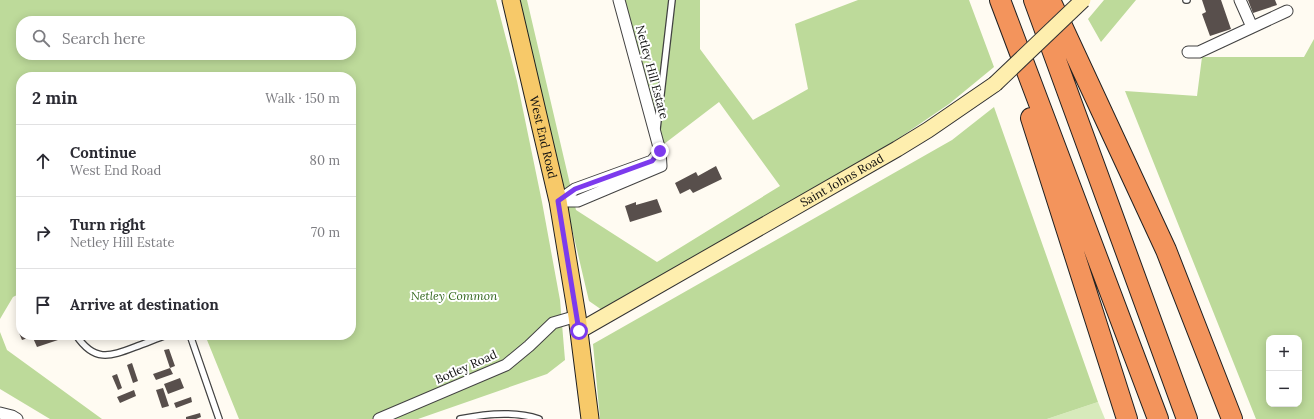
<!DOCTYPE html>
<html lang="en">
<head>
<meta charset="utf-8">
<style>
  :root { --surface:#fff; --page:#f7f7f7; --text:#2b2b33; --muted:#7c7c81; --line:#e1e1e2 }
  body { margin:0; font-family:Lora,serif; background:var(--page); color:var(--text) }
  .controls { position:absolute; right:12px; bottom:12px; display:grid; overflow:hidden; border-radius:8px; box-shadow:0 2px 10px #0003 }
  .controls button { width:36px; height:36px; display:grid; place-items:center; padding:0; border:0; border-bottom:1px solid var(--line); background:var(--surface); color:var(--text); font:20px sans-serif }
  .stop { position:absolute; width:12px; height:12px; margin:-9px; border:3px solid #7c3aed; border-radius:50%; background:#fff }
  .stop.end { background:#7c3aed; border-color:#fff; box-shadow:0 1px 4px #0008 }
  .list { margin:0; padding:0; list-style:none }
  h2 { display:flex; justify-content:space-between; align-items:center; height:52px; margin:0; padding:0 16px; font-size:17px }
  h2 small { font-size:13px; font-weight:400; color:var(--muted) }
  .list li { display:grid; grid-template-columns:26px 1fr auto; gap:12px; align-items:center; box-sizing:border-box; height:72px; padding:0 16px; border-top:1px solid var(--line) }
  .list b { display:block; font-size:15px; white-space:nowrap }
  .list p { margin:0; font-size:13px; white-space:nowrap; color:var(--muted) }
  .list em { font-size:13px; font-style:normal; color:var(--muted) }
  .icon { flex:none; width:22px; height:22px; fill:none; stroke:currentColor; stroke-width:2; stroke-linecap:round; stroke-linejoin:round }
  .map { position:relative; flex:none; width:1314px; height:419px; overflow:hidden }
  .search { position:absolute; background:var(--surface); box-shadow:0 2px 10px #0003; left:16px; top:16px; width:340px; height:44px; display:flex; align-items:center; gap:10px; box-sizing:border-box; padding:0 14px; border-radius:16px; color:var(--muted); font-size:15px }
  .panel { position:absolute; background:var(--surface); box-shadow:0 2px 10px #0003; left:16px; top:72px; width:340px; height:268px; border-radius:16px }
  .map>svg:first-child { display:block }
  .green { fill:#d7eabb }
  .forest { fill:#bdda9a; fill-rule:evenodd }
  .building { fill:#584f4c }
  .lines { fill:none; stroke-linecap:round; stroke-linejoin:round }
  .lane-casing { stroke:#424242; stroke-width:8 }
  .street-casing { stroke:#424242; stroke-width:13 }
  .secondary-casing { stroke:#313131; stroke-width:17 }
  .primary-casing { stroke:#202020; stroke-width:19 }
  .highway-casing { stroke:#202020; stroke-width:22 }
  .lane { stroke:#fff; stroke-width:5.5 }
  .street { stroke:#fff; stroke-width:11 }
  .secondary { stroke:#feeeae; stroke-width:15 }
  .primary { stroke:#f7c969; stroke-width:17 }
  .highway { stroke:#f3945c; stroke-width:20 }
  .secondary-bridge-casing { stroke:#313131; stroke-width:17; stroke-linecap:butt }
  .secondary-bridge { stroke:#feeeae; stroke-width:15 }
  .route { stroke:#7c3aed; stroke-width:5 }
  .labels { text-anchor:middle; stroke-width:4; stroke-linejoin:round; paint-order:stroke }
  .street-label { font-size:12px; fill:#0f0f0f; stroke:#fff }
  .park-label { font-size:12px; font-style:italic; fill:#34681f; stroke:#fff }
</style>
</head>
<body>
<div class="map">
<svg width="1314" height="419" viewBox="0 0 1314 419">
  <rect width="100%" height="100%" fill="#fffbf2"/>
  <path class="green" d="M1098 402 1105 419H1047Z"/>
  <path class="forest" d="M0 0H496L517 81 542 202 560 300 565 360 547 374 418 419H239L205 335H351V77H21V293L13 297 0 319ZM21 21H351V55H21Z
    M518 0H527L576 210 657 262 780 186 719 102 664 144 624 0H700V49L753 120 808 89 795 24 858 0H969L994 67 949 104 883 149 602 310 589 301Z
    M1104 0H1136L1101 42 1088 19Z
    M1314 39V419H1256L1125 91 1197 96 1202 57H1304ZM1269 338H1299V404H1269Z
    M994 107 1098 402 1047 419H600L593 344 952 140Z
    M0 332 7 350 102 419H50L0 389Z"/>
  <path class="building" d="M1202 0H1221L1231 29 1210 36 1202 14 1206 12Z
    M1248 0H1275L1277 5 1253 13Z
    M716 166 722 179 693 193 690 189 680 194 675 183 696 172 698 176Z
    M657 199 662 212 630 222 625 206 636 202V205Z
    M21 327V335H30L31 337 22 340 17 328Z
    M40 335H56L58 340 37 347 33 338Z
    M169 349 175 366 170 368 164 350Z
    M132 363 138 381 133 383 127 365Z
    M170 368 173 374 156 380 153 374Z
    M117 374 122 388 118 390 112 376Z
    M180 378 184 388 168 394 164 384Z
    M163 388 169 406 162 408 156 390Z
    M134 390 136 396 120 403 117 397Z
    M191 397 192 402 176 408 174 403Z
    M200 413 201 417 196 419H186V417Z"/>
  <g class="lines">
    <g class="lane-casing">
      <path id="lane" d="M1186 0H1187
        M657 129 672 0
        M76 335C94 362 109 357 135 347 146 343 156 339 167 335
        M190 335 219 419
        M460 419C484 414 515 411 539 419"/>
    </g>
    <g class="street-casing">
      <path id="street" d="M1240 0 1252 27
        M1188 52H1199L1287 11
        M558 201H578L661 166 660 151 619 0
        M558 201 575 189 652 161 660 151
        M0 413 12 416 17 419
        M379 419 506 365 529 346 553 323 577 316"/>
    </g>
    <g class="secondary-casing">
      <g id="secondary">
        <path id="s1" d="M579 331 897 149 928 130 995 84"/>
      </g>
    </g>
    <g class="primary-casing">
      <g id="primary">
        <path id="s2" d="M511 0 558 201 577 316 590 419"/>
      </g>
    </g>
    <g class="highway-casing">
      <path id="highway" d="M1000 0 1158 419
        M1034 0 1187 419
        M1050 0 1166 250 1232 419
        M1031 118 1127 419"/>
    </g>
    <use href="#lane" class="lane"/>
    <use href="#street" class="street"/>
    <use href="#secondary" class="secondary"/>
    <use href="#primary" class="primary"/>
    <use href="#highway" class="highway"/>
    <g class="secondary-bridge-casing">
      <path id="secondary-bridge" d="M995 84 1083 0"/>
    </g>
    <use href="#secondary-bridge" class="secondary-bridge"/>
  </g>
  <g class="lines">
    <path class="route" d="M579 331 558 201 575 189 652 161 660 151"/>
  </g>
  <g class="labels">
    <g class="street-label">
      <text transform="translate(652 72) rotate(75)" y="4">Netley Hill Estate</text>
      <text dy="4" stroke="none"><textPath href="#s2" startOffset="141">West End Road</textPath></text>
      <text dy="4" stroke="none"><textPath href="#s1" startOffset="303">Saint Johns Road</textPath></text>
      <text transform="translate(466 367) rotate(-24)" y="4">Botley Road</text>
    </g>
    <g class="park-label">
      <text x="454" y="300">Netley Common</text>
    </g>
  </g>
</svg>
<div class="controls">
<button>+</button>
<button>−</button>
</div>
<div class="stop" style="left:579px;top:331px"></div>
<div class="stop end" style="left:660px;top:151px"></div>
<div class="search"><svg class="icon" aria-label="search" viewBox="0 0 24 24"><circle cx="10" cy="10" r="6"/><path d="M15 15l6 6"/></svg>Search here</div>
<section class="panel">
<h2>2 min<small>Walk · 150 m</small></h2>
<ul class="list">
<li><svg class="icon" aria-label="ahead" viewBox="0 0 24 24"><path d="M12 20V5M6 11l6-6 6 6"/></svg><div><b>Continue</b><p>West End Road</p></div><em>80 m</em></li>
<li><svg class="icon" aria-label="right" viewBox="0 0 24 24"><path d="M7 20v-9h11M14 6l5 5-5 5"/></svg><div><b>Turn right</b><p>Netley Hill Estate</p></div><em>70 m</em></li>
<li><svg class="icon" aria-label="arrive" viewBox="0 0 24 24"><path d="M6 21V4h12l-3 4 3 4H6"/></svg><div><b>Arrive at destination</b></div></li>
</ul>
</section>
</div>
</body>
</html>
